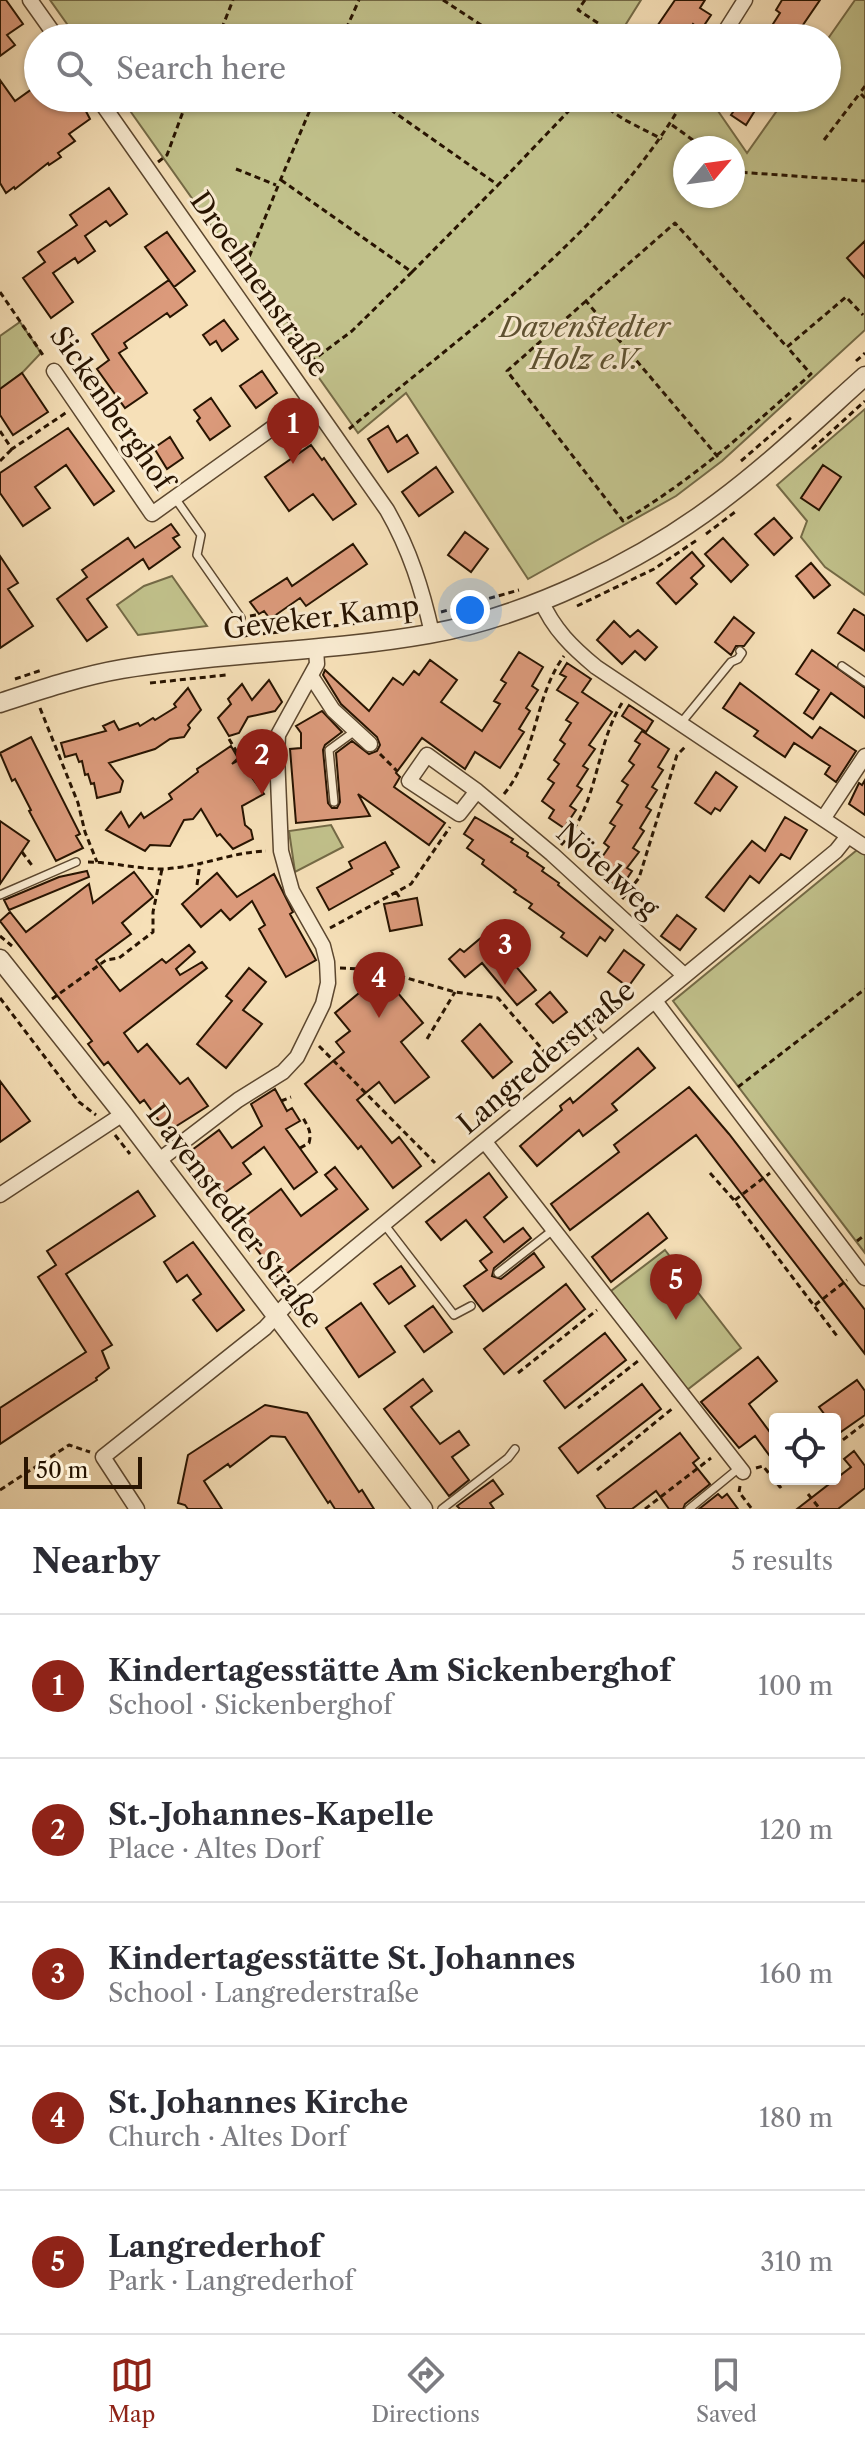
<!DOCTYPE html>
<html lang="en">
<head>
<meta charset="utf-8">
<style>
  :root { --surface:#fff; --page:#f7f7f7; --text:#2b2b33; --muted:#7c7c81; --line:#e1e1e2; --accent:#8f2418 }
  body { margin:0; font-family:"Libre Caslon Text",serif; background:var(--page); color:var(--text) }
  .controls { position:absolute; right:24px; bottom:24px; display:grid; overflow:hidden; border-radius:8px; box-shadow:0 2px 6px #0004 }
  .controls button { width:72px; height:72px; display:grid; place-items:center; padding:0; border:0; border-bottom:2px solid var(--line); background:var(--surface); color:var(--text); font:40px sans-serif }
  .compass { position:absolute; left:673px; top:136px; width:72px; height:72px; border-radius:50%; background:var(--surface); box-shadow:0 2px 6px #0004; rotate:61deg }
  .scale { position:absolute; left:24px; bottom:20px; width:118px; box-sizing:border-box; padding-left:8px; border:4px solid #281401; border-top:0; font-size:22px; line-height:28px; white-space:nowrap; color:#281401; -webkit-text-stroke:6px #f9ebd1; paint-order:stroke }
  .you { position:absolute; left:470px; top:610px; width:28px; height:28px; margin:-20px; border:6px solid #fff; border-radius:50%; background:#1a73e8; box-shadow:0 0 0 12px #1a73e833 }
  .badge { display:grid; place-items:center; width:52px; height:52px; border-radius:50%; background:var(--accent); color:#fff; font-size:26px; font-weight:700 }
  .pin { position:absolute; translate:-50% -66px; filter:drop-shadow(0 2px 4px #0008) }
  .pin::after { content:''; position:absolute; top:42px; width:28px; height:24px; background:inherit; clip-path:polygon(0 0,100% 0,50% 100%) }
  .list { margin:0; padding:0; list-style:none }
  h2 { display:flex; justify-content:space-between; align-items:center; height:104px; margin:0; padding:0 32px; font-size:34px }
  h2 small { font-size:26px; font-weight:400; color:var(--muted) }
  .list li { display:grid; grid-template-columns:52px 1fr auto; gap:24px; align-items:center; box-sizing:border-box; height:144px; padding:0 32px; border-top:2px solid var(--line) }
  .list b { display:block; font-size:30px; white-space:nowrap }
  .list p { margin:0; font-size:26px; white-space:nowrap; color:var(--muted) }
  .list em { font-size:26px; font-style:normal; color:var(--muted) }
  .icon { flex:none; width:44px; height:44px; fill:none; stroke:currentColor; stroke-width:2; stroke-linecap:round; stroke-linejoin:round }
  .map { position:relative; flex:none; width:865px; height:1509px; overflow:hidden }
  .search { position:absolute; background:var(--surface); box-shadow:0 2px 6px #0004; left:24px; right:24px; top:24px; height:88px; display:flex; align-items:center; gap:20px; box-sizing:border-box; padding:0 28px; border-radius:44px; color:var(--muted); font-size:30px }
  .sheet { height:824px; background:var(--surface) }
  nav { display:flex; justify-content:space-around; align-items:center; box-sizing:border-box; height:112px; border-top:2px solid var(--line); background:var(--surface); font-size:22px; color:var(--muted) }
  nav a { display:grid; justify-items:center; gap:4px }
  nav .on { color:var(--accent) }
  .map>svg:first-child { display:block }
  .green { fill:#c1c18b; stroke:#746a46; stroke-width:2; fill-rule:evenodd }
  .building { fill:#db9a7b; stroke:#281401; stroke-width:2 }
  .lines { fill:none; stroke-linecap:round; stroke-linejoin:round }
  .service-casing { stroke:#5c472f; stroke-width:10 }
  .minor-casing { stroke:#5c472f; stroke-width:17 }
  .tertiary-casing { stroke:#5c472f; stroke-width:21 }
  .path { stroke:#281401; stroke-width:3; stroke-dasharray:6 4; stroke-linecap:butt }
  .service { stroke:#f9ebd1; stroke-width:7 }
  .minor { stroke:#f9ebd1; stroke-width:14 }
  .tertiary { stroke:#f9ebd1; stroke-width:18 }
  .labels { text-anchor:middle; stroke-width:6; stroke-linejoin:round; paint-order:stroke }
  .street-label { font-size:28px; fill:#281401; stroke:#f9ebd1 }
  .park-label { font-size:28px; font-style:italic; fill:#5e5131; stroke:#f9ebd1 }
</style>
</head>
<body>
<div class="map">
<svg width="865" height="1509" viewBox="0 0 865 1509">
  <rect width="100%" height="100%" fill="#f6e0b8"/>
  <filter id="stains"><feTurbulence type="fractalNoise" baseFrequency=".0025" numOctaves="4"/><feColorMatrix values="0 0 0 0 .2 0 0 0 0 .09 0 0 0 0 .02 0 0 0 .5 -.17"/></filter>
  <radialGradient id="worn" r=".72"><stop offset=".6" stop-color="#630" stop-opacity="0"/><stop offset="1" stop-color="#630" stop-opacity=".3"/></radialGradient>
  <path class="green" d="M50 0H641L621 32 630 38H77Z
    M855 0H865V330L722 461 676 496 528 579 406 393 358 433 121 98H709L747 153 786 98H827V40ZM685 148H733V196H685Z
    M20 322 41 353 22 373 0 389V336Z
    M865 409V595L825 567 801 537 807 521 777 485Z
    M172 576 207 626 138 635 117 605 144 586Z
    M331 825 343 847 295 872 289 831Z
    M857 850 865 855V1253L673 1001Z
    M665 1250 741 1348 687 1390 611 1291Z"/>
  <path class="building" d="M0 0H6L23 24 7 35 15 45 0 56Z
    M675 0H705L700 8 711 15 701 30 693 24 685 38H649Z
    M782 0H820L794 38H764L780 13 776 10Z
    M0 80 15 101 32 89 38 98H79L90 119 69 134 75 141 58 153 61 157 49 165 48 163 15 189 14 187 6 193 0 183Z
    M743 98H758L756 102 759 104 746 125 731 115Z
    M109 188 127 214 110 226 106 221 85 236 95 251 78 263 75 258 53 273 73 302 51 318 23 278 45 262 38 252 77 225 70 215Z
    M167 232 195 271 174 287 145 247Z
    M865 241V278L847 258Z
    M169 280 187 305 170 317 167 313 124 343 127 348 119 353 147 393 125 408 97 369 109 360 92 334Z
    M224 320 238 339 222 351 216 341 210 345 203 335Z
    M262 371 277 393 256 408 240 386Z
    M22 373 48 412 13 435 0 415V389Z
    M211 398 230 426 210 440 197 421 200 418 194 410Z
    M388 426 397 442 407 435 418 453 388 472 368 439Z
    M68 428 114 491 94 505 66 465 35 487 50 508 23 526 0 493V473Z
    M170 437 183 458 167 469 154 448Z
    M311 445 322 460 324 458 356 504 333 520 313 494 289 511 265 477Z
    M823 465 841 477 819 510 801 498Z
    M436 467 453 492 419 516 402 492Z
    M774 518 792 538 774 555 755 534Z
    M171 524 179 535 173 538 180 547 149 569 143 559 87 599 107 627 87 641 57 599 87 577 82 570 128 538 135 548Z
    M465 532 488 549 471 572 448 555Z
    M723 538 748 565 731 582 705 554Z
    M353 544 367 564 306 606 300 598 270 619 264 611 259 614 250 602 287 578 292 586Z
    M692 552 704 566 691 578 697 584 676 604 657 583Z
    M0 556 18 583 8 589 33 626 0 648Z
    M811 563 830 585 814 598 796 576Z
    M854 609 865 616V651L838 633Z
    M734 617 754 633 744 646H736L731 655 715 642Z
    M614 621 630 637 638 630 657 647 645 660 635 651 622 664 597 640Z
    M812 650 865 688V718L831 693 813 719 804 713 819 690 796 674Z
    M519 652 543 667 532 686 538 690 526 708 530 711 519 729 524 732 500 768 475 752 465 769 422 738 396 773 400 777 394 787 445 823 429 845 358 794 370 816 296 823 290 749 301 748V733L296 726 322 711 342 732 325 745 323 750 328 803 332 808H337L340 802 336 753 352 741 369 754 377 751 380 745 377 737 341 704 323 675 325 670 369 711 393 678 403 685 414 671 419 675 430 660 457 680 441 702 482 731 500 704 494 701 506 683 501 680Z
    M567 663 591 679 582 692 612 712 589 745 595 749 583 766 588 769 577 786 582 789 570 806 576 810 564 828 549 818 554 810 542 801 554 783 548 779 559 764 554 760 565 744 560 740 571 723 566 720 578 703 557 690 566 677 560 674Z
    M269 680 282 702 275 711 248 717 239 733 229 736 218 718 231 704 228 699 242 684 252 700Z
    M740 683 812 738 820 727 856 751 836 782 825 774 830 766 794 743 785 757 754 736 758 731 723 708Z
    M188 688 201 710 188 725 190 728 184 737 170 739 155 749 109 763 123 781 120 792 97 798 94 783 91 784 88 774 85 775 82 761 79 762 76 754 65 757 61 743 106 731 103 726 114 721 119 730 138 723 140 726 153 718 155 720 176 707 174 704Z
    M629 705 653 721 646 732 622 716Z
    M642 731 669 749 658 767 663 770 652 787 657 790 646 807 651 810 640 828 644 831 633 848 639 852 627 868 632 871 620 889 605 879 610 872 598 863 609 847 604 843 615 826 610 823 622 805 617 802 628 785 622 781 634 765 629 761 640 744 635 741Z
    M31 737 80 834 76 836 83 848 56 861 29 811 31 810 15 779 12 781 0 753Z
    M231 746 238 758 232 764 239 760 264 794 242 806 245 825 251 830 253 839 233 849 220 834 217 836 201 809 193 819 184 820 170 846 150 845 145 851 106 830 121 812 129 827 141 813 144 818 172 799 169 794 198 772 197 769Z
    M716 772 737 787 720 811 715 808 711 814 695 803Z
    M865 780V815L849 804 859 783 862 785Z
    M475 817 513 839 511 842 528 853 527 856 544 868 542 871 559 883 558 885 613 930 605 941 600 937 587 956 561 937 564 933 529 908 532 904 514 892 516 890 482 864 484 860 467 848 473 840 464 834Z
    M785 817 807 830 790 859 781 854 759 883 750 876 724 911 706 897 752 841 765 851Z
    M0 821 29 841 0 884Z
    M385 842 399 867 391 871 393 874 329 910 317 888 352 868 349 862Z
    M87 871 89 877 9 910 4 900 59 877Z
    M134 872 153 897 122 923 131 934 96 960 120 991 162 959 166 963 189 945 195 952 176 969 180 975 202 962 207 968 124 1033 138 1052 147 1044 180 1084 188 1078 208 1106 167 1132 144 1100 140 1103 108 1062 104 1065 88 1044 92 1041 0 921 10 912 26 932 89 884 93 903Z
    M217 873 237 897 274 874 293 912 290 914 316 960 286 977 259 929 265 925 252 901 230 920 221 910 201 927 182 904Z
    M417 898 422 925 390 931 384 904Z
    M677 915 696 929 680 950 661 936Z
    M482 937 492 949 497 944 536 990 517 1005 482 963 465 977 449 959 460 949 464 952Z
    M624 950 644 965 628 987 608 972Z
    M249 968 266 982 243 1010 262 1024 226 1068 197 1044 232 1001 226 996Z
    M382 974 423 1023 401 1042 429 1077 395 1103 379 1082 357 1100 392 1143 399 1137 421 1166 393 1188 361 1146 358 1149 305 1084 344 1052 336 1042 350 1031 335 1013Z
    M550 992 567 1012 553 1023 536 1004Z
    M480 1024 512 1062 493 1078 462 1041Z
    M638 1048 655 1068 612 1104 617 1110 583 1136 579 1130 537 1166 520 1146 562 1110 560 1106 570 1098 573 1103Z
    M0 1081 30 1121 0 1142Z
    M689 1087 729 1134 865 1310V1354L696 1135 570 1230 551 1204 619 1152 614 1145Z
    M275 1089 287 1111 292 1108 300 1121 286 1129 317 1172 294 1189 264 1147 243 1163 251 1174 220 1196 188 1153 219 1130 232 1148 262 1126 251 1104Z
    M335 1167 368 1209 280 1279 236 1223 281 1189 301 1216 337 1189 325 1175Z
    M489 1173 507 1197 484 1217 504 1242 523 1228 531 1238 494 1268 492 1276 501 1279 534 1253 544 1267 483 1311 464 1286 487 1270 480 1261 492 1252 466 1220 441 1240 426 1222Z
    M138 1191 155 1216 66 1274 112 1345 102 1351 109 1368 96 1378 97 1380 0 1444V1408L86 1352 38 1277 56 1265 47 1251Z
    M648 1213 667 1238 611 1282 592 1257Z
    M193 1242 244 1310 217 1331 193 1300 201 1294 187 1275 177 1282 164 1262Z
    M401 1266 415 1286 389 1304 374 1284Z
    M566 1284 585 1309 504 1374 484 1349Z
    M361 1303 395 1352 359 1377 326 1328Z
    M433 1306 452 1332 424 1352 405 1326Z
    M605 1333 626 1360 565 1408 544 1381Z
    M758 1357 777 1381 749 1404 775 1439V1463L755 1436 739 1448 701 1402Z
    M423 1379 432 1391 411 1407 440 1444 459 1431 469 1445 452 1457 469 1480 449 1496 384 1409Z
    M857 1380 865 1391V1415L835 1436V1419H828L819 1407Z
    M642 1384 661 1409 578 1473 559 1448Z
    M265 1405 307 1413 359 1492 362 1490 374 1509H335L330 1501 328 1503 285 1437 271 1436 230 1467 228 1464 204 1481 222 1509H188L185 1505 178 1503 188 1455Z
    M680 1433 699 1458 693 1463 710 1484 685 1504 683 1509H669L656 1491 632 1509H606L597 1496Z
    M854 1451 865 1466V1488L838 1509H797L851 1467 844 1459Z
    M493 1480 503 1494 490 1503 494 1509H460L457 1506Z
    M718 1494 722 1498 727 1494 738 1509H699Z"/>
  <g class="lines">
    <g class="service-casing">
      <path id="service" d="M175 498 201 535 197 555 241 618
        M842 666 865 682
        M681 723 731 662 738 659 742 653 740 651
        M334 802 329 750 355 731
        M0 895 76 862
        M567 1038 587 1020 605 1042
        M384 1224 454 1315 471 1306
        M498 1273 553 1230
        M442 1509 508 1458 515 1449
        M689 1509 739 1468"/>
    </g>
    <g class="minor-casing">
      <path id="minor" d="M30 0 57 38
        M721 38 745 0
        M98 98 387 510C410 550 422 589 432 633
        M54 371 152 514 310 401
        M541 600C553 629 573 648 596 667L865 847
        M311 676 333 710 370 744
        M477 791 427 755 409 781 459 814 477 791 552 854 684 975
        M823 819 865 756
        M655 1001 865 1278
        M485 1142 743 1472
        M158 1161 238 1100 283 1072 297 1057 323 1004 328 983 327 962 323 946 292 891 281 851 277 755 278 735 317 664 316 649
        M0 1195 123 1114
        M137 1509 103 1457 265 1328 288 1303 836 851 848 836"/>
    </g>
    <g class="tertiary-casing">
      <path id="tertiary" d="M0 703C40 690 81 676 122 669 224 652 327 652 429 634 528 616 638 563 719 502 770 464 817 419 865 376
        M0 959 123 1114 423 1509"/>
    </g>
    <path class="path" d="M443 0 501 38
      M585 0 578 10 621 38
      M218 38 233 0
      M342 38 359 0
      M865 86 860 93 865 98
      M374 98 498 185 581 98
      M592 98 625 120 662 139
      M672 125 704 148
      M824 140 860 93
      M158 162 167 155 188 98
      M733 168 738 172 865 181
      M236 169 276 185
      M281 180 412 272 352 331 305 366
      M280 181 315 98
      M278 186 247 262 314 359
      M412 272 498 185
      M0 292 45 358
      M586 301 507 371 623 521C693 480 750 428 811 374L788 348
      M856 361 865 353
      M349 429C466 332 610 231 685 98
      M0 431 12 449 67 412
      M812 449 865 401
      M718 457 586 301 675 223 787 347 846 297 863 315
      M0 461 12 449
      M741 461 793 416
      M706 534 735 512
      M577 606 654 569 697 540
      M441 612 519 590
      M250 616 256 615 269 633
      M243 636 414 617
      M15 679 42 670
      M150 683 226 675
      M40 708 78 803 85 832 97 862
      M229 739 247 769 263 760
      M380 754 397 771
      M504 794C537 754 534 697 564 656
      M561 845C599 806 594 748 622 703
      M22 852 34 868
      M88 862C116 862 147 872 174 868 205 865 234 852 266 851
      M197 885 200 863
      M396 892 402 901
      M622 899 639 878 677 755 686 746
      M330 928 411 884 450 827
      M0 936 12 946
      M340 968 379 970 455 992 498 998 555 1064
      M0 998 79 1102 96 1115
      M52 999 106 960 119 958 153 932V912L162 869
      M427 1039 455 992
      M319 1046 435 1163
      M738 1087 865 989
      M281 1101 291 1097
      M115 1135 130 1154
      M300 1148 309 1143C312 1132 308 1127 303 1118
      M710 1173 734 1200 837 1336
      M735 1200 770 1173
      M857 1241 865 1235
      M815 1305 847 1280
      M518 1373 597 1310
      M578 1408 638 1361
      M835 1446 865 1423
      M756 1468 763 1466 780 1487 791 1479
      M597 1470 673 1408
      M740 1486 739 1492 752 1509
      M0 1490 69 1445 90 1452
      M808 1494 820 1509
      M645 1509 711 1458"/>
    <use href="#service" class="service"/>
    <use href="#minor" class="minor"/>
    <use href="#tertiary" class="tertiary"/>
  </g>
  <g class="labels">
    <g class="street-label">
      <text transform="translate(260 284) rotate(55)" y="10">Droehnenstraße</text>
      <text transform="translate(112 408) rotate(55)" y="10">Sickenberghof</text>
      <text transform="translate(321 617) rotate(-7)" y="10">Geveker Kamp</text>
      <text transform="translate(608 870) rotate(42)" y="10">Nötelweg</text>
      <text transform="translate(546 1057) rotate(-40)" y="10">Langrederstraße</text>
      <text transform="translate(235 1216) rotate(53)" y="10">Davenstedter Straße</text>
    </g>
    <g class="park-label">
      <text x="585" y="337">Davenstedter<tspan x="585" dy="32">Holz e.V.</tspan></text>
    </g>
  </g>
  <rect width="100%" height="100%" filter="url(#stains)"/>
  <rect width="100%" height="100%" fill="url(#worn)"/>
</svg>
<div class="controls">
<button><svg class="icon" aria-label="locate" viewBox="0 0 24 24"><circle cx="12" cy="12" r="6"/><path d="M12 2v4M12 18v4M2 12h4M18 12h4"/></svg></button>
</div>
<svg class="compass" viewBox="-18 -18 36 36"><path d="M0-13l5 13h-10z" fill="#e53935"/><path d="M0 13l5-13h-10z" fill="#7c7c81"/></svg>
<div class="scale">50 m</div>
<div class="you"></div>
<div class="pin badge" style="left:293px;top:464px">1</div>
<div class="pin badge" style="left:262px;top:795px">2</div>
<div class="pin badge" style="left:505px;top:985px">3</div>
<div class="pin badge" style="left:379px;top:1018px">4</div>
<div class="pin badge" style="left:676px;top:1320px">5</div>
<div class="search"><svg class="icon" aria-label="search" viewBox="0 0 24 24"><circle cx="10" cy="10" r="6"/><path d="M15 15l6 6"/></svg>Search here</div>
</div>
<section class="sheet">
<h2>Nearby<small>5 results</small></h2>
<ul class="list">
<li><span class="badge">1</span><div><b>Kindertagesstätte Am Sickenberghof</b><p>School · Sickenberghof</p></div><em>100 m</em></li>
<li><span class="badge">2</span><div><b>St.-Johannes-Kapelle</b><p>Place · Altes Dorf</p></div><em>120 m</em></li>
<li><span class="badge">3</span><div><b>Kindertagesstätte St. Johannes</b><p>School · Langrederstraße</p></div><em>160 m</em></li>
<li><span class="badge">4</span><div><b>St. Johannes Kirche</b><p>Church · Altes Dorf</p></div><em>180 m</em></li>
<li><span class="badge">5</span><div><b>Langrederhof</b><p>Park · Langrederhof</p></div><em>310 m</em></li>
</ul>
</section>
<nav>
<a class="on"><svg class="icon" aria-label="map" viewBox="0 0 24 24"><path d="M3 6l6-2 6 2 6-2v14l-6 2-6-2-6 2zM9 4v14M15 6v14"/></svg>Map</a>
<a><svg class="icon" aria-label="directions" viewBox="0 0 24 24"><path d="M12 3l9 9-9 9-9-9zM9 14v-3h6M13 9l2 2-2 2"/></svg>Directions</a>
<a><svg class="icon" aria-label="saved" viewBox="0 0 24 24"><path d="M7 4h10v16l-5-4-5 4z"/></svg>Saved</a>
</nav>
</body>
</html>
